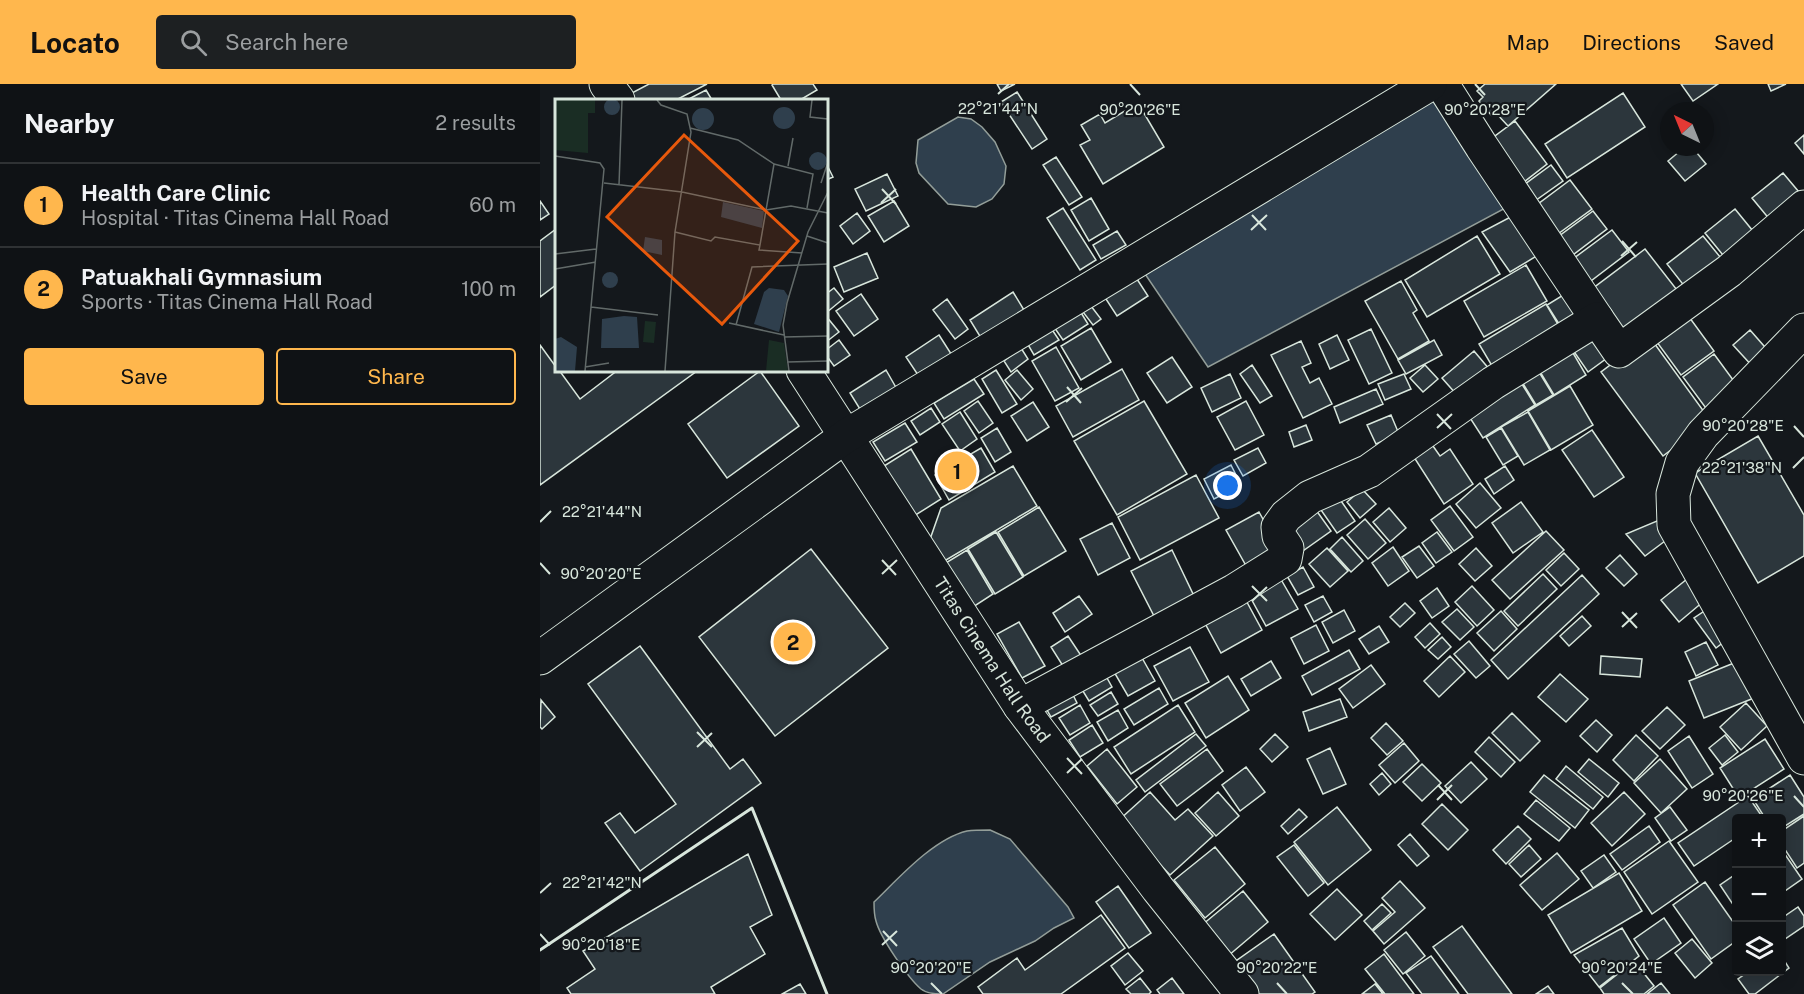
<!DOCTYPE html>
<html lang="en">
<head>
<meta charset="utf-8">
<style>
  :root { --surface:#0f1215; --page:#1d2022; --text:#f1f3f6; --muted:#9b9ea0; --line:#2f3234; --accent:#ffb74d }
  body { margin:0; font-family:"Public Sans",sans-serif; background:var(--page); color:var(--text) }
  .controls { position:absolute; right:18px; bottom:18px; display:grid; overflow:hidden; border-radius:6px; box-shadow:0 3px 15px #0003 }
  .controls button { width:54px; height:54px; display:grid; place-items:center; padding:0; border:0; border-bottom:2px solid var(--line); background:var(--surface); color:var(--text); font:30px sans-serif }
  .compass { position:absolute; left:1120px; top:18px; width:54px; height:54px; border-radius:50%; background:var(--surface); box-shadow:0 3px 15px #0003; rotate:317deg }
  .you { position:absolute; left:688px; top:402px; width:21px; height:21px; margin:-15px; border:4px solid #fff; border-radius:50%; background:#1a73e8; box-shadow:0 0 0 9px #1a73e833 }
  .badge { display:grid; place-items:center; width:39px; height:39px; border-radius:50%; background:var(--accent); color:#111; font-size:20px; font-weight:700 }
  .pin { position:absolute; translate:-50% -50%; border:3px solid #fff; box-shadow:0 2px 6px #0006 }
  .list { margin:0; padding:0; list-style:none }
  h2 { display:flex; justify-content:space-between; align-items:center; height:78px; margin:0; padding:0 24px; font-size:26px }
  h2 small { font-size:20px; font-weight:400; color:var(--muted) }
  .list li { display:grid; grid-template-columns:39px 1fr auto; gap:18px; align-items:center; box-sizing:border-box; height:84px; padding:0 24px; border-top:2px solid var(--line) }
  .list b { display:block; font-size:22px; white-space:nowrap }
  .list p { margin:0; font-size:20px; white-space:nowrap; color:var(--muted) }
  .list em { font-size:20px; font-style:normal; color:var(--muted) }
  .actions { display:flex; gap:12px; padding:18px 24px }
  .actions a { flex:1; padding:14px 0; border:2px solid var(--accent); border-radius:6px; text-align:center; font-size:21px; color:var(--accent) }
  .actions .main { background:var(--accent); color:#111 }
  .icon { flex:none; width:33px; height:33px; fill:none; stroke:currentColor; stroke-width:2; stroke-linecap:round; stroke-linejoin:round }
  .map { position:relative; flex:none; width:1264px; height:910px; overflow:hidden }
  header { display:flex; align-items:center; gap:36px; box-sizing:border-box; height:84px; padding:0 30px; background:var(--accent); color:#111 }
  header strong { font-size:28px }
  nav { display:flex; gap:33px; margin-inline-start:auto; font-size:21px }
  .search { width:420px; height:54px; background:var(--page); display:flex; align-items:center; gap:15px; box-sizing:border-box; padding:0 21px; border-radius:6px; color:var(--muted); font-size:22px }
  main { display:flex }
  aside { flex:1; background:var(--surface) }
  .map>svg:first-child { display:block }
  .water { fill:#2f3f4d; stroke:#939e99; stroke-width:1.5 }
  .building { fill:#2c363c; stroke:#d8e6dc; stroke-width:1.5 }
  .lines { fill:none; stroke-linecap:round; stroke-linejoin:round }
  .minor-casing { stroke:#d8e6dc; stroke-width:35 }
  .minor { stroke:#14181c; stroke-width:33 }
  .wall { stroke:#d8e6dc; stroke-width:3 }
  .ticks { fill:none; stroke:#d8e6dc; stroke-width:2 }
  .labels { text-anchor:middle; stroke-width:4.5; stroke-linejoin:round; paint-order:stroke }
  .street-label { font-size:18px; fill:#d8e6dc; stroke:#14181c }
  .inset-road { fill:none; stroke:#626a69; stroke-width:1.5 }
  .view { fill:#e8590c; fill-opacity:0.15; stroke:#e8590c; stroke-width:3 }
  .inset-edge { fill:none; stroke:#d8e6dc; stroke-width:3 }
  .ticks-label { font-size:15px; text-anchor:middle; fill:#d8e6dc; stroke:#14181c; stroke-width:4.5; stroke-linejoin:round; paint-order:stroke }
</style>
</head>
<body>
<header>
<strong>Locato</strong>
<div class="search"><svg class="icon" aria-label="search" viewBox="0 0 24 24"><circle cx="10" cy="10" r="6"/><path d="M15 15l6 6"/></svg>Search here</div>
<nav><a>Map</a><a>Directions</a><a>Saved</a></nav>
</header>
<main>
<aside>
<h2>Nearby<small>2 results</small></h2>
<ul class="list">
<li><span class="badge">1</span><div><b>Health Care Clinic</b><p>Hospital · Titas Cinema Hall Road</p></div><em>60 m</em></li>
<li><span class="badge">2</span><div><b>Patuakhali Gymnasium</b><p>Sports · Titas Cinema Hall Road</p></div><em>100 m</em></li>
</ul>
<div class="actions"><a class="main">Save</a><a>Share</a></div>
</aside>
<div class="map">
<svg width="1264" height="910" viewBox="0 0 1264 910">
  <rect width="100%" height="100%" fill="#14181c"/>
  <path class="water" d="M895 9 971 121 668 283 601 184Z
    M418 33 431 35 442 43 455 58 466 82 464 100 452 115 436 123 408 120 379 89 376 79 378 56Z
    M450 746 470 755 528 823 534 834 514 844 495 857 450 878 403 910C396 910 386 909 381 905 368 894 340 853 336 837 334 831 334 824 334 818 358 795 393 755 427 747 434 746 442 746 450 746Z"/>
  <path class="building" d="M109 0H167L136 16H91L88 11Z
    M233 0H273L277 6 260 16H241L232 1Z
    M457 0H475L461 7Z
    M945 0H1016L968 42 956 29 952 32 939 17 943 13 937 7Z
    M1141 0H1178L1153 17Z
    M1228 0H1246L1231 7Z
    M166 6 172 16H147Z
    M477 8 507 55 492 65 461 18Z
    M1083 9 1105 43 1027 94 1005 60Z
    M598 19 624 63 563 100 540 61 550 56 541 41 560 30 565 39Z
    M975 37 1007 80 984 98 951 55Z
    M1264 51V70L1255 59Z
    M1145 63H1152L1166 80 1145 97 1128 77Z
    M516 73 542 113 529 121 503 81Z
    M286 79 293 93 286 96Z
    M1011 81 1023 97 992 119 981 103Z
    M1243 89 1264 114 1235 142 1212 114Z
    M347 90 358 112 326 127 315 105Z
    M1030 96 1052 125 1011 155 990 126Z
    M551 114 569 145 549 157 531 126Z
    M0 117 9 130 0 136Z
    M354 117 369 142 344 158 328 132Z
    M523 124 556 176 540 186 507 134Z
    M1195 125 1217 152 1187 176 1165 149Z
    M1053 127 1067 145 1025 177 1011 158Z
    M980 128 1008 165 970 188 942 148Z
    M317 129 330 147 313 160 300 142Z
    M16 145V202V201L0 213V157Z
    M1072 146 1089 168 1043 203 1026 180Z
    M577 147 586 161 561 175 553 161Z
    M937 152 960 190 887 233 865 196Z
    M1163 152 1185 179 1149 208 1127 180Z
    M1105 165 1144 215 1082 261 1044 211Z
    M327 169 338 194 304 208 294 183Z
    M986 181 1007 217 944 253 924 217Z
    M595 192 608 212 577 232 564 212Z
    M861 197 877 226 873 229 889 257 858 275 825 217Z
    M294 204 303 215 286 229V210Z
    M1033 205 1052 235 1026 251 1007 221Z
    M473 208 484 226 441 254 430 236Z
    M321 210 338 235 314 252 296 227Z
    M407 215 428 245 415 255 393 226Z
    M1006 220 1025 252 958 292 939 260Z
    M551 222 561 235 553 241 543 228Z
    M1144 226 1174 267 1141 291 1111 250Z
    M540 227 548 240 523 256 514 243Z
    M286 232 299 248 286 258Z
    M1057 236 1078 266 1048 288 1026 256Z
    M511 244 519 256 494 271 487 259Z
    M551 244 571 278 541 296 521 262Z
    M831 245 852 289 829 300 808 256Z
    M1210 246 1231 270 1214 284 1193 261Z
    M399 251 415 276 382 297 366 273Z
    M797 251 809 276 790 285 779 260Z
    M1109 252 1170 336 1123 372 1061 288Z
    M299 256 310 271 294 282 286 271V266Z
    M894 256 902 271 866 290 858 276Z
    M761 257 771 279 762 283 770 299 779 294 792 320 763 334 731 271Z
    M1026 257 1046 291 1014 311 993 276Z
    M0 261 16 283V286H19L40 315 78 286 157 287 0 401Z
    M516 263 539 304 515 317 492 277Z
    M481 264 488 275 471 288 464 277Z
    M934 267 955 292 924 319 902 294Z
    M1174 270 1199 304 1168 327 1143 293Z
    M632 273 652 303 627 319 607 289Z
    M993 278 1013 311 996 321 976 288Z
    M712 281 732 312 720 319 700 290Z
    M885 281 898 295 883 308 870 294Z
    M582 285 599 316 533 353 516 322Z
    M346 286 358 307 323 330 310 309Z
    M456 286 477 320 462 329 442 295Z
    M477 286 493 305 481 316 465 296Z
    M220 287 259 342 187 394 148 340Z
    M975 289 995 321 943 354 923 323Z
    M690 290 701 314 672 328 661 304Z
    M864 290 871 305 845 316 838 300Z
    M434 295 444 310 404 335 394 319Z
    M1030 302 1053 341 1011 366 988 327Z
    M836 305 843 320 800 339 794 323Z
    M438 317 453 339 439 349 424 327Z
    M604 317 647 390 577 431 534 357Z
    M706 317 724 351 695 366 677 333Z
    M493 318 509 343 487 357 471 332Z
    M391 324 400 338 380 351 371 337Z
    M420 328 437 355 420 367 402 340Z
    M988 328 1010 366 984 381 961 343Z
    M851 331 859 350 836 360 827 341Z
    M365 339 377 358 345 377 333 358Z
    M766 341 772 356 754 363 749 348Z
    M457 344 471 368 455 378 441 354Z
    M961 344 978 372 963 381 946 353Z
    M1052 346 1084 393 1054 413 1022 366Z
    M1218 352 1264 431V472L1218 499 1155 389Z
    M888 355 900 372 910 365 933 400 904 420 870 367Z
    M441 364 455 388 409 416 395 391Z
    M718 364 726 379 703 392 694 376Z
    M371 365 401 415 374 432 344 382Z
    M691 381 701 401 674 415 664 395Z
    M473 382 497 422 401 479 388 461 401 424Z
    M965 382 974 396 954 410 945 395Z
    M656 391 679 434 600 476 578 433Z
    M940 399 961 424 936 444 916 420Z
    M822 405 836 420 820 434 807 418Z
    M799 414 815 437 797 449 781 426Z
    M981 418 1003 448 973 469 952 439Z
    M910 422 933 453 914 467 891 436Z
    M499 423 526 467 484 492 458 448Z
    M849 424 866 444 850 458 833 438Z
    M776 426 791 447 760 469 745 447Z
    M719 428 742 469 709 487 686 446Z
    M1124 434 1125 457 1105 472 1086 450Z
    M825 435 846 459 828 475 807 451Z
    M572 439 590 474 558 491 540 455Z
    M1006 447 1024 466 970 515 952 496Z
    M456 448 483 493 455 510 428 465Z
    M897 448 912 468 896 479 882 459Z
    M802 453 823 477 811 488 790 465Z
    M879 462 894 482 877 494 862 473Z
    M853 463 869 487 848 502 832 479Z
    M787 464 808 487 790 503 769 480Z
    M936 464 952 482 935 497 919 480Z
    M271 465 348 564 235 652 159 553Z
    M427 466 453 510 430 525 404 480Z
    M632 466 654 512 614 532 591 487Z
    M1024 469 1039 485 1021 502 1006 486Z
    M1080 471 1097 490 1084 502 1066 484Z
    M763 483 774 503 758 511 747 492Z
    M1003 490 1017 505 978 542 964 527Z
    M1042 491 1059 510 968 595 951 576Z
    M1152 491 1170 512 1139 538 1121 516Z
    M739 492 758 525 726 542 708 509Z
    M932 502 954 526 937 542 915 518Z
    M897 504 909 522 892 534 880 517Z
    M702 509 722 546 681 569 661 532Z
    M539 512 552 530 525 548 513 529Z
    M783 512 792 528 774 538 765 521Z
    M865 519 875 529 860 543 850 533Z
    M1172 522 1193 551 1176 564 1154 534Z
    M917 525 934 543 920 556 902 538Z
    M804 526 815 547 793 559 782 538Z
    M961 527 977 545 954 567 937 549Z
    M1042 532 1051 542 1029 562 1020 552Z
    M479 538 505 582 482 594 457 550Z
    M890 539 900 550 885 564 875 553Z
    M776 541 789 567 764 580 751 554Z
    M839 542 849 558 829 570 819 555Z
    M528 552 546 579 528 590 511 563Z
    M902 553 911 563 898 575 888 566Z
    M929 557 950 582 936 594 914 570Z
    M1166 558 1178 581 1156 592 1145 568Z
    M100 562 190 685 203 675 221 699 100 787 65 739 80 729 95 749 136 720 48 600Z
    M650 563 669 598 633 617 614 582Z
    M597 565 615 597 588 612 570 581Z
    M809 566 820 585 772 611 762 592Z
    M910 572 925 588 899 613 884 597Z
    M1061 572 1102 575 1100 593 1060 590Z
    M731 577 741 594 711 612 701 595Z
    M1199 577 1214 614 1164 634 1149 597Z
    M831 581 845 600 813 624 799 605Z
    M562 585 572 603 549 617 538 599Z
    M1020 590 1048 615 1026 638 998 613Z
    M688 592 709 626 666 654 645 619Z
    M529 603 537 619 511 633 502 617Z
    M619 604 628 620 594 641 584 625Z
    M571 608 578 620 558 632 550 621Z
    M800 615 807 633 769 647 763 628Z
    M1 616 15 633 2 645 0 643Z
    M1206 619 1227 642 1201 666 1180 643Z
    M540 621 550 639 530 651 519 634Z
    M638 621 655 648 591 690 574 663Z
    M1127 623 1145 641 1120 665 1102 647Z
    M578 626 588 644 568 657 557 638Z
    M972 629 1000 657 980 677 952 649Z
    M1056 636 1072 651 1057 668 1040 652Z
    M846 639 863 657 847 671 831 654Z
    M552 641 563 659 540 673 529 656Z
    M656 650 666 662 605 708 596 696Z
    M735 650 748 663 732 678 720 665Z
    M1096 651 1118 672 1094 697 1073 676Z
    M1185 651 1198 668 1182 681 1169 664Z
    M1149 652 1173 690 1152 704 1128 667Z
    M949 653 975 678 961 693 935 668Z
    M1225 655 1244 685 1199 714 1180 684Z
    M864 659 879 677 855 699 839 681Z
    M790 664 806 700 783 710 767 675Z
    M567 665 597 703 577 720 547 682Z
    M667 665 683 687 637 722 620 700Z
    M1049 675 1079 699 1068 713 1038 688Z
    M1120 675 1147 705 1121 729 1094 699Z
    M931 678 947 695 921 719 905 702Z
    M882 680 901 699 882 717 863 698Z
    M1026 682 1063 713 1053 725 1016 695Z
    M706 683 725 708 700 727 682 701Z
    M842 689 851 700 839 711 830 700Z
    M1004 691 1049 726 1035 744 990 708Z
    M1250 691 1264 713V730L1242 744V734H1225L1213 715Z
    M610 708 635 736 648 725 673 752 630 791 579 736Z
    M678 708 699 732 676 752 655 729Z
    M1084 708 1105 730 1072 762 1051 739Z
    M1208 712 1223 734H1196V759L1194 755 1154 782 1138 759Z
    M996 716 1030 744 1019 757 984 730Z
    M902 720 928 746 908 766 882 740Z
    M797 723 831 766 788 801 754 758Z
    M1130 723 1147 746 1131 757 1115 734Z
    M759 725 767 733 748 750 741 742Z
    M1264 732V779L1257 784 1242 761V747Z
    M978 742 991 755 966 780 953 766Z
    M1109 742 1120 758 1082 786 1070 770Z
    M870 750 889 772 877 782 858 761Z
    M1129 757 1158 798 1112 830 1084 788Z
    M754 761 784 799 768 812 737 773Z
    M989 761 1001 775 981 793 969 780Z
    M675 763 705 800 665 834 634 796Z
    M1242 766 1262 795 1242 809Z
    M1017 769 1039 795 1002 826 980 801Z
    M208 770 232 831 210 843 225 870 171 903 175 910H31L27 904 55 885 43 867Z
    M1064 771 1076 788 1053 804 1041 787Z
    M1079 789 1102 827 1031 869 1008 831Z
    M1196 790V825L1180 801Z
    M860 797 885 824 844 860 833 847 855 828 842 814Z
    M1165 798 1196 842V857L1171 875 1133 821Z
    M578 802 611 849 589 864 556 818Z
    M797 805 822 831 795 856 770 830Z
    M703 807 728 838 688 872 662 841Z
    M842 820 851 829 832 846 824 837Z
    M1258 823 1264 832V842L1242 857V834Z
    M561 831 585 864 521 910H443L438 903 477 874 485 886Z
    M1124 834 1141 859 1111 880 1094 855Z
    M922 842 972 910H928L893 863Z
    M1082 844 1099 872 1059 903 1034 871Z
    M866 848 885 872 863 890 844 866Z
    M734 850 775 908 772 910H715L693 879Z
    M1152 855 1172 879 1155 894 1135 869Z
    M588 869 603 887 585 901 571 882Z
    M844 870 874 910H845L825 885Z
    M891 872 919 910H882L866 889Z
    M1242 873 1249 884 1215 910H1209L1198 895 1208 888H1242Z
    M1094 877 1114 902 1104 910H1064L1060 904Z
    M600 894 611 908 609 910H591L586 905Z
    M632 894 644 910H620L617 906Z
    M1121 899 1130 910H1107Z
    M260 900 266 910H242Z
    M835 900 843 910H822Z
    M1008 902 1014 910H996Z"/>
  <g class="lines">
    <g class="minor-casing">
      <g id="minor">
        <path d="M66 0 78 16"/>
        <path d="M902 0 942 63 1057 235"/>
        <path d="M1264 246 1163 350 1142 379 1133 410 1134 441 1264 674"/>
        <path id="s1" d="M263 286 480 622 618 805 702 910"/>
        <path d="M0 574 306 352 890 0"/>
        <path d="M480 622 694 507 745 475 747 464 739 452 738 443 746 432 770 413 829 387 953 299 1057 235 1079 267 1189 187 1264 123"/>
      </g>
    </g>
    <use href="#minor" class="minor"/>
    <path class="wall" d="M0 866 212 724 287 910"/>
  </g>
  <path class="ticks" d="M590 0 600 11M935 0 945 11M458 10 469 0M342 105 356 120M341 119 356 105M712 131 726 146M711 146 727 131M1082 157 1096 173M1081 172 1097 158M527 303 541 319M526 318 542 304M897 330 911 345M1254 342 1264 353M897 344 912 330M1253 384 1264 373M0 438 11 427M342 476 356 491M0 479 10 490M342 490 357 476M712 502 727 517M712 517 727 503M1082 528 1097 544M1082 543 1097 529M157 648 172 663M157 663 172 649M527 674 542 690M527 689 542 675M898 701 912 716M1254 712 1264 723M897 716 912 701M0 809 11 799M343 847 357 862M0 850 10 861M342 861 357 847M391 899 402 910M737 899 747 910M1082 899 1093 910"/>
  <g class="labels">
    <g class="street-label">
      <text dy="6" stroke="none"><textPath href="#s1" startOffset="346">Titas Cinema Hall Road</textPath></text>
    </g>
  </g>
  <g transform="translate(15 15)">
    <rect width="273" height="273" fill="#14181c"/>
    <path d="M0 1H40V14H33V54L0 51ZM90 222 101 223 99 244 88 243ZM214 241 229 244 233 272H211Z" fill="#1a2d24"/>
    <path d="M49 8a8 8 0 1 1 16 0a8 8 0 1 1-16 0ZM218 19a11 11 0 1 1 22 0a11 11 0 1 1-22 0ZM137 20a11 11 0 1 1 22 0a11 11 0 1 1-22 0ZM254 62a9 9 0 1 1 18 0a9 9 0 1 1-18 0ZM168 103 209 112 207 129 166 118ZM90 138 107 141V156L88 152ZM47 181a8 8 0 1 1 16 0a8 8 0 1 1-16 0ZM214 189 229 191 233 197 224 233 199 225 209 193ZM69 217 82 218 84 249H46L47 220ZM6 238 22 248 20 272H0V240Z" fill="#2f3f4d"/>
    <path class="inset-road" d="M102 1 106 6 132 15 136 33 120 133 110 272M257 1 255 18 273 20M135 29 183 41 219 65 205 146M0 57 45 64 49 70 30 272M219 65 258 75 252 109M233 67 238 39M49 84 127 93 211 111 236 107 273 114M266 84 273 63M64 86 67 1M120 133 156 142 160 138 205 146 204 151 247 154M252 137 273 144M0 155 41 150M0 170 41 163M36 208 103 216M174 224 229 236M181 226 197 168 273 165M229 238 273 237M232 263 273 262M30 268 54 264M234 272 228 226 232 204 253 133 273 93"/>
    <path class="view" d="M129 36 243 142 167 225 52 118Z"/>
    <rect width="273" height="273" class="inset-edge"/>
  </g>
  <g class="ticks-label">
    <text x="458" y="30">22°21'44"N</text>
    <text x="945" y="31">90°20'28"E</text>
    <text x="600" y="31">90°20'26"E</text>
    <text x="1203" y="347">90°20'28"E</text>
    <text x="1202" y="389">22°21'38"N</text>
    <text x="62" y="433">22°21'44"N</text>
    <text x="61" y="495">90°20'20"E</text>
    <text x="1203" y="717">90°20'26"E</text>
    <text x="62" y="804">22°21'42"N</text>
    <text x="61" y="866">90°20'18"E</text>
    <text x="391" y="889">90°20'20"E</text>
    <text x="737" y="889">90°20'22"E</text>
    <text x="1082" y="889">90°20'24"E</text>
  </g>
</svg>
<div class="controls">
<button>+</button>
<button>−</button>
<button><svg class="icon" aria-label="layers" viewBox="0 0 24 24"><path d="M12 4l9 5-9 5-9-5zM3 14l9 5 9-5"/></svg></button>
</div>
<svg class="compass" viewBox="-18 -18 36 36"><path d="M0-13l5 13h-10z" fill="#e53935"/><path d="M0 13l5-13h-10z" fill="#9b9ea0"/></svg>
<div class="you"></div>
<div class="pin badge" style="left:417px;top:387px">1</div>
<div class="pin badge" style="left:253px;top:558px">2</div>
</div>
</main>
</body>
</html>
